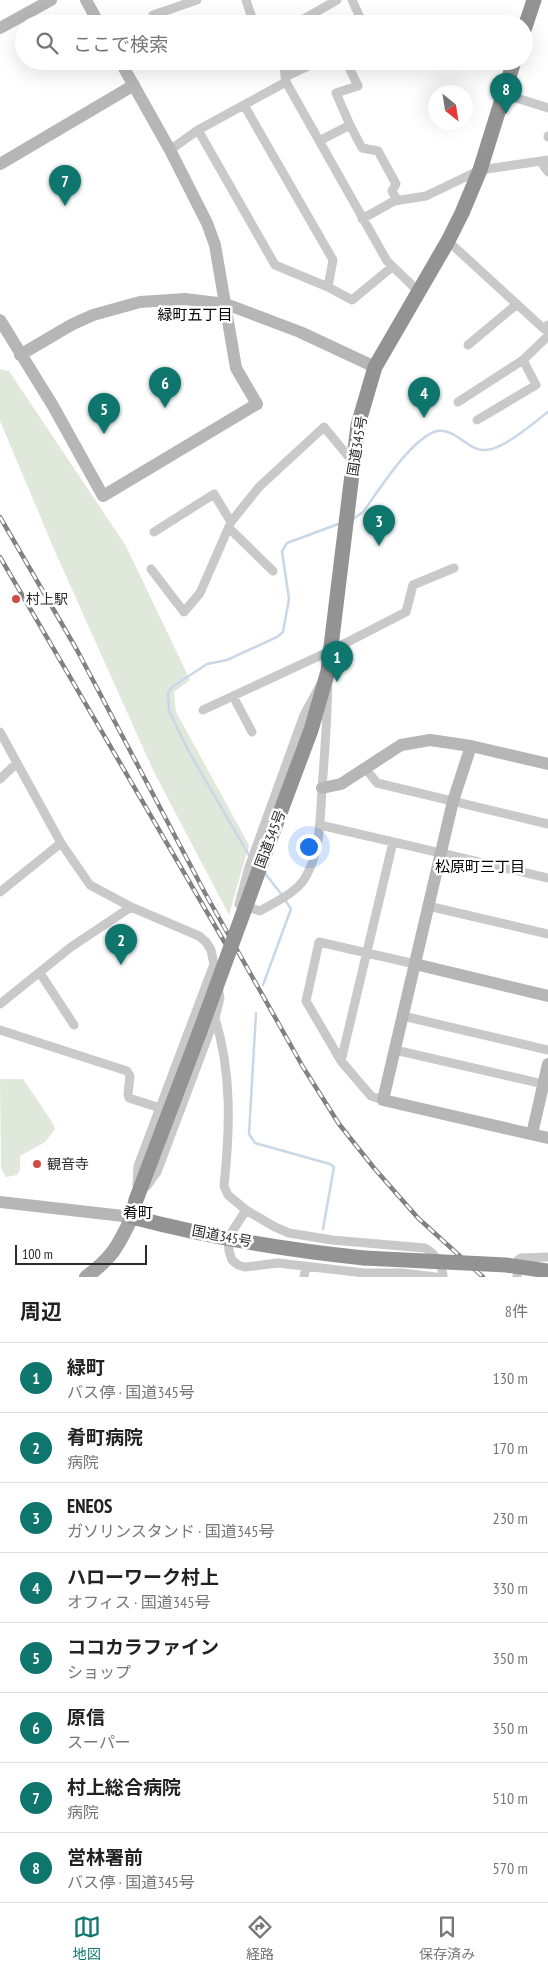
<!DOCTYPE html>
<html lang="ja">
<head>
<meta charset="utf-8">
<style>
  :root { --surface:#fff; --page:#f2f2f2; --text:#222; --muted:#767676; --line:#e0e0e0; --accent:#0f766e }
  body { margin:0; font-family:"PT Sans Narrow","Noto Sans JP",sans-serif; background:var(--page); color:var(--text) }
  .compass { position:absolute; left:428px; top:85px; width:45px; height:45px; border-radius:50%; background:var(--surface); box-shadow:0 5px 20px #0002; rotate:150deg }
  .scale { position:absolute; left:15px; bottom:12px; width:132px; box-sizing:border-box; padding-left:5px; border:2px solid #2c2c2c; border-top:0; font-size:14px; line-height:18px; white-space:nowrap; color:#2c2c2c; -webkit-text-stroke:4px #fff; paint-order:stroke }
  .you { position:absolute; left:308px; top:846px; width:18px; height:18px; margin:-12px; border:4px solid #fff; border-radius:50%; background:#1a73e8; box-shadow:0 0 0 8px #1a73e833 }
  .badge { display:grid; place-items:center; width:32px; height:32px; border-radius:50%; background:var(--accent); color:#fff; font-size:16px; font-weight:700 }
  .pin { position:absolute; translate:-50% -41px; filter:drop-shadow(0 1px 2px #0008) }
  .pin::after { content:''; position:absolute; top:26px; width:18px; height:15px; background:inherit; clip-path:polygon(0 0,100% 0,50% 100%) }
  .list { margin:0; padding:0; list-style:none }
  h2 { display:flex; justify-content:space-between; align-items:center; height:65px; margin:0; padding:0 20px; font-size:21px }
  h2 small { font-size:16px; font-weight:400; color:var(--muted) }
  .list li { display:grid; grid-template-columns:32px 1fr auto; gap:15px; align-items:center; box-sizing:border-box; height:70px; padding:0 20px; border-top:1px solid var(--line) }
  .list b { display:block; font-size:19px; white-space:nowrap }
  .list p { margin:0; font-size:16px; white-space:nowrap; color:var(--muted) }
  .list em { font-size:16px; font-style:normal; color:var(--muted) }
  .icon { flex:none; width:28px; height:28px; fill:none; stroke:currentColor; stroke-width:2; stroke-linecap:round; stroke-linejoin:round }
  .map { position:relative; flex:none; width:548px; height:1277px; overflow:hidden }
  .search { position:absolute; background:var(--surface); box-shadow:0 5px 20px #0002; left:15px; right:15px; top:15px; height:55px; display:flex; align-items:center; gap:12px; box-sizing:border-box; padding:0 18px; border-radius:28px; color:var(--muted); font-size:19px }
  .sheet { height:625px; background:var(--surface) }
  nav { display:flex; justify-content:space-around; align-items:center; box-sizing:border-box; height:70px; border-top:1px solid var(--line); background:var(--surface); font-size:14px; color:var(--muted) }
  nav a { display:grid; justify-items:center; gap:2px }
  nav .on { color:var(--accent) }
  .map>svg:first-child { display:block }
  .green { fill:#e0e8db }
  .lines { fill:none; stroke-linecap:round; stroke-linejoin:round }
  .stream { stroke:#c9d7e7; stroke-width:2.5 }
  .street { stroke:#c9c9c9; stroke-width:9 }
  .secondary { stroke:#b6b6b6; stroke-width:12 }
  .primary { stroke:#a4a4a4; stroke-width:14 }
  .highway { stroke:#939393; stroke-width:15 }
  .rail-casing { stroke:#818181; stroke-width:4.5 }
  .rail { stroke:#fff; stroke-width:2.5; stroke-dasharray:8; stroke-linecap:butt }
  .highway-bridge { stroke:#939393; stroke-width:15 }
  .poi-dot { fill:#d14b40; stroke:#fff; stroke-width:2 }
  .labels { text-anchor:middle; stroke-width:5; stroke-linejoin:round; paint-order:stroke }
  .street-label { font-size:14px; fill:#2c2c2c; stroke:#fff }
  .poi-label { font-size:14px; fill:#2c2c2c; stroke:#fff; text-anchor:start }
  .neighbourhood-label { font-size:15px; fill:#000; stroke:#fff }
</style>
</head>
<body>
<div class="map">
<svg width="548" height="1277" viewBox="0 0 548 1277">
  <rect width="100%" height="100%" fill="#fff"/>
  <path class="green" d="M0 369 9 371 126 546 190 680 174 692 176 712 249 845 229 915 153 770 57 556 0 421Z
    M0 1079H23L52 1122 55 1129 45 1142 20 1156V1170L17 1175 6 1177 1 1168Z"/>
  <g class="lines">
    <path class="stream" d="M353 519 363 512C379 490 409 442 434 432 455 425 467 452 486 450 504 449 533 423 548 412
      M250 857 188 750 169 711 168 692 172 687 207 664 227 660 277 637 283 632 289 599 282 551 287 543 341 523
      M264 872 282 895
      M263 985 291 909 285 900
      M256 1013 249 1134 255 1143 330 1164 334 1167 323 1229"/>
    <path class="street" d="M246 0 254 24
      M352 0 363 24
      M153 15 197 0
      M295 24 337 0
      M283 61 286 81
      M346 61 358 86 336 93 350 125
      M285 77 319 61
      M504 94 548 108
      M244 105 333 260 328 287
      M198 130 275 265 328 287 352 300 392 267
      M548 136V137
      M319 141 350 125 362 148 378 151 396 184 392 191 397 200
      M170 150 198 130 286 82 387 261 419 292
      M541 162 548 172
      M362 219 394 201 426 196 480 170 548 160
      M448 241 544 329 548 325
      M468 345 517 304
      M458 402 523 360 548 336
      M477 420 536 385 523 360
      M229 528 273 571
      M154 532 214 494 231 522
      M151 569 184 612 200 593 231 522 259 487 324 427 353 462
      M328 671C328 710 325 749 322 789 320 818 321 852 305 878 296 893 275 902 260 911L239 904 249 867 304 715Z
      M233 696 252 732
      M203 710 332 650 406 612 413 585 454 568
      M0 732 61 843 90 885 131 907 199 936 206 942 211 950 214 964 220 998 215 1018 157 1172 147 1186
      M365 768 377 783 548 824
      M0 779 17 763
      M320 825 548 878
      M0 892 61 843
      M428 906 548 934
      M40 973 74 1025
      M0 1004 71 947 131 907
      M403 1016 548 1050
      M215 1018C232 1073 230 1129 224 1186L228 1195 246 1210 275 1227 289 1233 332 1240 425 1248C435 1253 443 1266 443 1277
      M0 1030 127 1071 130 1076 128 1094 129 1098 160 1108
      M395 1050 548 1085
      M341 1061 393 842
      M383 1100 371 1096 341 1061 306 1001 319 942 415 964
      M137 1185 138 1166 214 964
      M246 1210 228 1238 229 1251 232 1260 238 1265 245 1267 278 1263 364 1273H402L436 1277
      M304 1277 306 1266
      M517 1277 518 1260 521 1258 548 1257"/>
    <path class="secondary" d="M86 0 99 24
      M0 28 51 0
      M0 164 134 85
      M0 320 53 406 103 496 257 404 236 368 215 245 207 223 170 150 120 61
      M20 355 71 325 93 315 140 302 185 299 226 304 300 332 375 367
      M471 746 453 801 383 1100 548 1138
      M322 788 341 784 401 745 430 740 471 746 548 764
      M415 964 548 996
      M532 1134 548 1064
      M0 1202 132 1217"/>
    <path class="primary" d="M86 1277C113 1257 118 1246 132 1217"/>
    <path class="highway" d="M524 30 534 0
      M274 829 311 730 328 671 358 425 375 367 448 241 462 213 480 170 514 61
      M200 1031 136 1200 132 1217C208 1237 286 1250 364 1258"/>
    <g class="rail-casing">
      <path id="rail" d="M0 517 77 650 205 893 303 1067 339 1124 374 1168 418 1218 483 1277
        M0 557 225 943"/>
    </g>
    <use href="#rail" class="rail"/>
    <path class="highway-bridge" d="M200 1031 274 829
      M364 1258 506 1265 548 1271"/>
  </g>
  <g class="poi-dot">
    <circle cx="16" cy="599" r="5"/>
    <circle cx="37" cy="1164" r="5"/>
  </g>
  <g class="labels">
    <g class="street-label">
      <text transform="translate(357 446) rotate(-81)" y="5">国道345号</text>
      <text transform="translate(270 839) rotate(-69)" y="5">国道345号</text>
      <text transform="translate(222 1236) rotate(11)" y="5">国道345号</text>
    </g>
    <g class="poi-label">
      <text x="26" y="604">村上駅</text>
      <text x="47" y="1169">観音寺</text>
    </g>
    <g class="neighbourhood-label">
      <text x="195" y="320">緑町五丁目</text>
      <text x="480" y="872">松原町三丁目</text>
      <text x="138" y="1218">肴町</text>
    </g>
  </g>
</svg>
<svg class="compass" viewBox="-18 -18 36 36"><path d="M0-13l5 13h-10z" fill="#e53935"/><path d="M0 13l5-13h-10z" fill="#767676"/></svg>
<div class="scale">100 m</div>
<div class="you"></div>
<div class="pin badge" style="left:337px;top:682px">1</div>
<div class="pin badge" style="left:121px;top:965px">2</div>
<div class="pin badge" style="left:379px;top:546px">3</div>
<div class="pin badge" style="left:424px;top:418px">4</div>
<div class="pin badge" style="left:104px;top:434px">5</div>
<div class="pin badge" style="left:165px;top:408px">6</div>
<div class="pin badge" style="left:65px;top:206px">7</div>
<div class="pin badge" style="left:506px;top:114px">8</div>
<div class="search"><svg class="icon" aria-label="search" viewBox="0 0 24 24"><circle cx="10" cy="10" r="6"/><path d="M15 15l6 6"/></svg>ここで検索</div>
</div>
<section class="sheet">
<h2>周辺<small>8件</small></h2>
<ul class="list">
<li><span class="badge">1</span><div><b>緑町</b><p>バス停 · 国道345号</p></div><em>130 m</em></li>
<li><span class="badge">2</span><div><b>肴町病院</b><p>病院</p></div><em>170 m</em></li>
<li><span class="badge">3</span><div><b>ENEOS</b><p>ガソリンスタンド · 国道345号</p></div><em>230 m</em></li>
<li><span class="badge">4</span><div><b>ハローワーク村上</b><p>オフィス · 国道345号</p></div><em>330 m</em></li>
<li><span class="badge">5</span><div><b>ココカラファイン</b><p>ショップ</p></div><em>350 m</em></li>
<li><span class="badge">6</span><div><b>原信</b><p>スーパー</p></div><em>350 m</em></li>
<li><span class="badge">7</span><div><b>村上総合病院</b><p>病院</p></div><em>510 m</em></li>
<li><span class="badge">8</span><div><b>営林署前</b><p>バス停 · 国道345号</p></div><em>570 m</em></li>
</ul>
</section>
<nav>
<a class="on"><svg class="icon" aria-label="map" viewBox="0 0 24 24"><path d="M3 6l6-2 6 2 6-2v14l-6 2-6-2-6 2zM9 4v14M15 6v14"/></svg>地図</a>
<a><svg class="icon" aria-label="directions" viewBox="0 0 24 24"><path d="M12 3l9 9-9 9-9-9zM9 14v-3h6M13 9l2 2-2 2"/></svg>経路</a>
<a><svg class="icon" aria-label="saved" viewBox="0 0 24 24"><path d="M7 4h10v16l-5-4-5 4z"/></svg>保存済み</a>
</nav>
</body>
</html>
